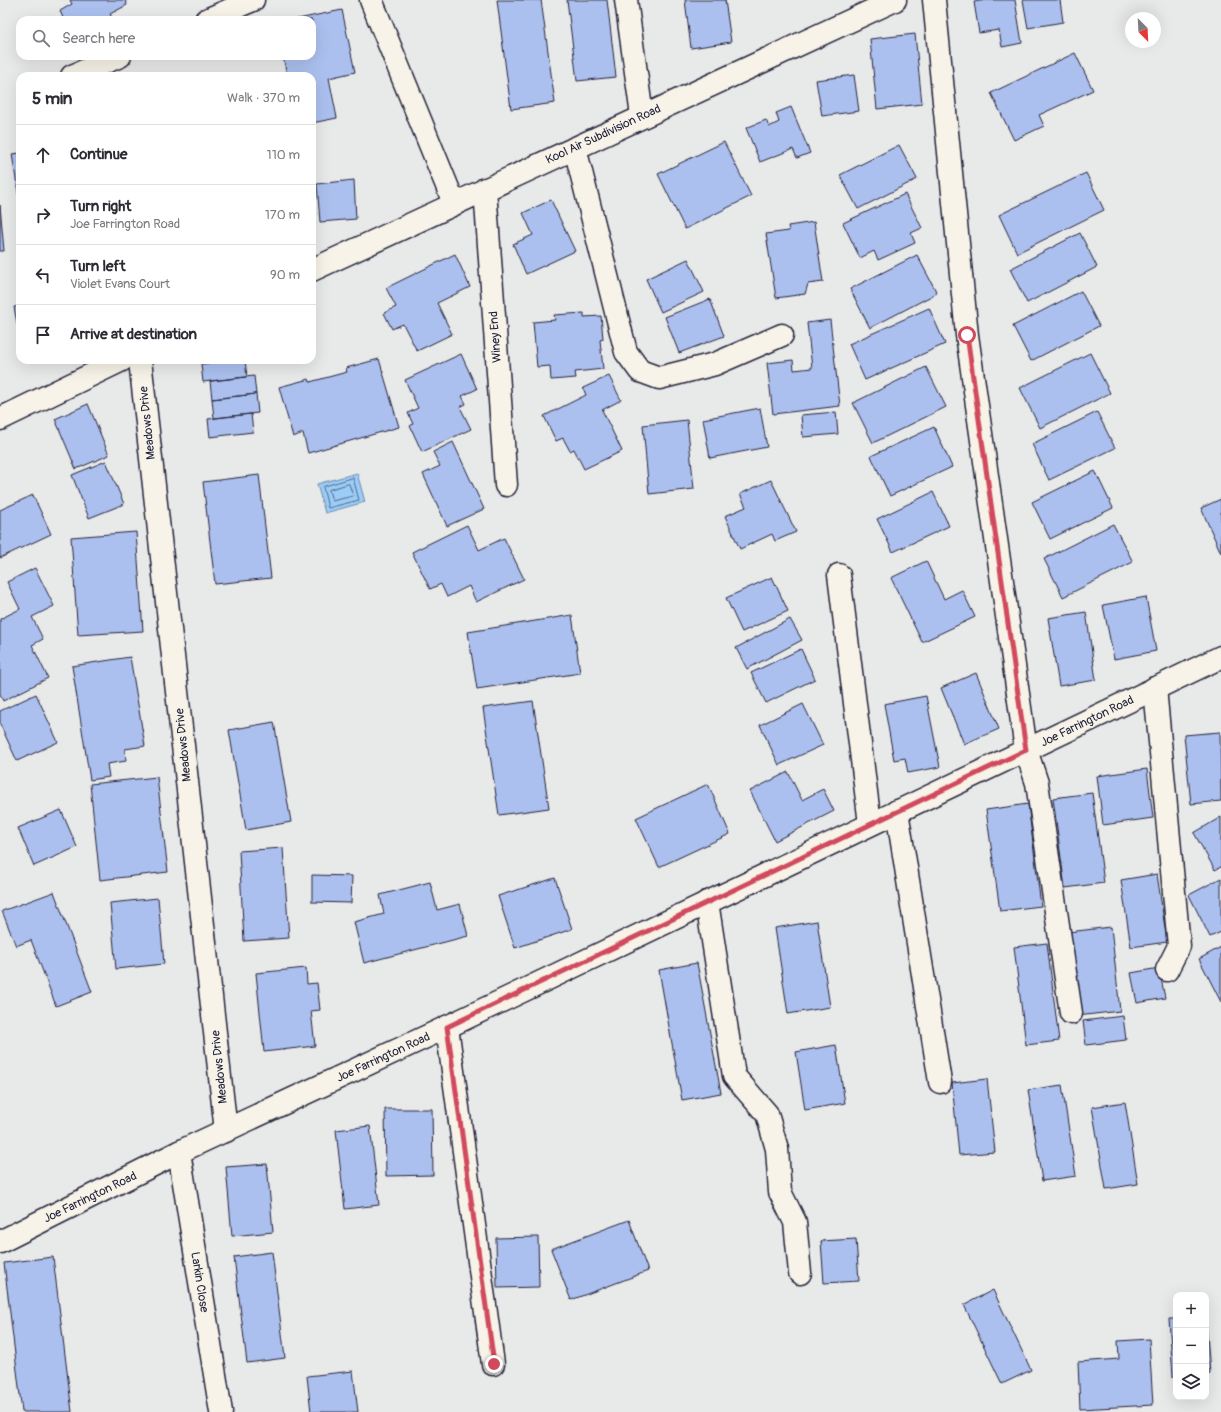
<!DOCTYPE html>
<html lang="en">
<head>
<meta charset="utf-8">
<style>
  :root { --surface:#fff; --page:#f7f7f7; --text:#2b2b33; --muted:#7c7c81; --line:#e1e1e2 }
  body { margin:0; font-family:Pangolin,sans-serif; background:var(--page); color:var(--text) }
  .controls { position:absolute; right:12px; bottom:12px; display:grid; overflow:hidden; border-radius:8px; box-shadow:0 4px 16px #0002 }
  .controls button { width:36px; height:36px; display:grid; place-items:center; padding:0; border:0; border-bottom:1px solid var(--line); background:var(--surface); color:var(--text); font:20px sans-serif }
  .compass { position:absolute; left:1125px; top:12px; width:36px; height:36px; border-radius:50%; background:var(--surface); box-shadow:0 4px 16px #0002; rotate:156deg }
  .stop { position:absolute; width:12px; height:12px; margin:-9px; border:3px solid #d1495b; border-radius:50%; background:#fff }
  .stop.end { background:#d1495b; border-color:#fff; box-shadow:0 1px 4px #0008 }
  .list { margin:0; padding:0; list-style:none }
  h2 { display:flex; justify-content:space-between; align-items:center; height:52px; margin:0; padding:0 16px; font-size:17px }
  h2 small { font-size:13px; font-weight:400; color:var(--muted) }
  .list li { display:grid; grid-template-columns:26px 1fr auto; gap:12px; align-items:center; box-sizing:border-box; height:60px; padding:0 16px; border-top:1px solid var(--line) }
  .list b { display:block; font-size:15px; white-space:nowrap }
  .list p { margin:0; font-size:13px; white-space:nowrap; color:var(--muted) }
  .list em { font-size:13px; font-style:normal; color:var(--muted) }
  .icon { flex:none; width:22px; height:22px; fill:none; stroke:currentColor; stroke-width:2; stroke-linecap:round; stroke-linejoin:round }
  .map { position:relative; flex:none; width:1221px; height:1412px; overflow:hidden }
  .search { position:absolute; background:var(--surface); box-shadow:0 4px 16px #0002; left:16px; top:16px; width:300px; height:44px; display:flex; align-items:center; gap:10px; box-sizing:border-box; padding:0 14px; border-radius:12px; color:var(--muted); font-size:15px }
  .panel { position:absolute; background:var(--surface); box-shadow:0 4px 16px #0002; left:16px; top:72px; width:300px; height:292px; border-radius:12px }
  .map>svg:first-child { display:block }
  .water { fill:#9bcdf8; stroke:#6b89ac }
  .lines { fill:none; stroke-linecap:round; stroke-linejoin:round }
  .shore { stroke:#526687; stroke-width:1 }
  .building { fill:#acc0ef; stroke:#22223b }
  .street-casing { stroke:#22223b; stroke-width:25 }
  .secondary-casing { stroke:#22223b; stroke-width:25 }
  .street { stroke:#f7f3e8; stroke-width:22 }
  .secondary { stroke:#f7f3e8; stroke-width:22 }
  .route { stroke:#d1495b; stroke-width:5 }
  .labels { text-anchor:middle; stroke-width:3.5; stroke-linejoin:round; paint-order:stroke }
  .street-label { font-size:12px; fill:#22223b; stroke:#f7f3e8 }
</style>
</head>
<body>
<div class="map">
<svg width="1221" height="1412" viewBox="0 0 1221 1412">
  <rect width="100%" height="100%" fill="#e8e9e9"/>
  <filter id="ink" filterUnits="userSpaceOnUse"><feTurbulence type="fractalNoise" baseFrequency=".025" numOctaves="2"/><feDisplacementMap in="SourceGraphic" scale="8" xChannelSelector="R" yChannelSelector="G"/><feConvolveMatrix kernelMatrix="1 2 1 2 8 2 1 2 1" color-interpolation-filters="sRGB"/></filter>
  <g filter="url(#ink)">
    <path class="water" d="M357 473 365 502 325 513 317 484Z"/>
    <g class="lines">
      <path class="shore" d="M353 478 359 500 328 508 323 487Z
        M349 484 353 496 332 501 329 490Z"/>
    </g>
    <path class="building" d="M70 0H125L127 5 110 14 113 19 111 20H64L60 11 72 4Z
      M497 0H541L555 103 511 109Z
      M567 0H607L616 77 577 81Z
      M685 0H725L731 42 691 48Z
      M986 0H1015L1022 43 1002 47 999 30 979 33 974 2Z
      M1023 0H1060L1063 22 1028 28Z
      M342 10 355 72 329 78 337 118 312 123V76H287L283 56H312V20H293Z
      M915 34 922 104 877 109 870 39Z
      M1075 53 1093 90 1039 115 1044 126 1014 140 991 93Z
      M854 75 859 111 822 116 816 80Z
      M791 107 810 153 797 158 793 149 760 162 746 128 766 120 769 127 779 122 776 113Z
      M724 142 751 196 685 229 658 174Z
      M899 145 917 179 858 209 840 175Z
      M20 153V205L12 154Z
      M1086 173 1104 210 1017 253 999 215Z
      M354 180 356 219 320 222 317 184Z
      M905 194 922 228 911 233 915 243 878 260 874 251 860 258 843 223Z
      M551 200 575 251 526 274 513 244 533 235 523 213Z
      M0 205 4 251H0Z
      M814 222 823 282 808 284 805 294 776 298 766 234 789 231 788 226Z
      M1080 233 1097 267 1027 303 1010 269Z
      M455 254 470 287 437 303 452 334 417 351 403 324 392 329 384 313 396 307 386 288Z
      M917 255 937 293 870 328 850 289Z
      M688 259 704 292 661 312 646 279Z
      M1081 291 1099 326 1031 361 1013 326Z
      M710 299 724 336 679 353 665 317Z
      M20 306V340L14 307Z
      M929 308 945 344 865 380 849 344Z
      M584 313V317L601 316 603 339 600 340 603 369 575 372 576 378 551 380 550 366 537 367 533 322 555 320 554 315Z
      M830 320 840 406 773 414 767 363 793 360 794 370 812 368 807 323Z
      M1090 353 1110 393 1040 428 1020 388Z
      M461 354 477 389 462 396 466 404 460 407 471 429 422 452 410 426 413 424 408 413 418 408 405 380Z
      M379 359 399 427 308 453 303 433 293 437 279 387 309 379 310 382 347 372 346 368Z
      M235 360H245L247 377 203 382 201 364Z
      M926 367 946 407 873 443 853 403Z
      M254 376 256 394 212 399 210 381Z
      M609 376 621 400 602 410 622 451 584 469 574 449 570 451 563 438 556 441 544 416 586 395 583 388Z
      M256 394 258 413 214 418 212 399Z
      M88 404 109 455 76 469 55 419Z
      M760 408 767 447 710 458 703 419Z
      M836 412 838 434 803 437 801 415Z
      M1097 412 1115 448 1049 480 1032 444Z
      M251 414 253 432 210 437 208 419Z
      M687 420 694 489 649 494 643 425Z
      M934 427 952 467 890 496 871 456Z
      M453 442 484 509 447 526 423 474 440 466 433 452Z
      M106 461 124 504 89 518 72 475Z
      M1095 471 1113 508 1050 539 1032 502Z
      M259 475 271 578 215 584 203 482Z
      M771 480 796 532 775 541 772 534 740 549 725 516 746 507 740 494Z
      M933 492 949 526 893 552 877 519Z
      M33 495 51 534 0 558V510Z
      M1221 499V553L1201 508Z
      M1113 524 1133 562 1063 597 1044 559Z
      M467 525 479 550 504 538 524 579 476 602 469 586 447 597 441 584 430 589 412 552Z
      M136 532 143 631 78 635 71 537Z
      M926 561 944 599 962 590 975 617 922 642 891 578Z
      M35 568 54 606 32 617 43 639 32 645 48 678 3 701 0 694V619L20 609 7 582Z
      M772 577 788 611 742 632 726 598Z
      M1146 597 1156 651 1114 659 1103 605Z
      M1086 612 1096 680 1059 686 1048 618Z
      M572 615 580 673 477 689 468 632Z
      M790 619 802 640 747 669 736 648Z
      M801 649 815 679 766 703 751 673Z
      M130 657 145 746 125 749 126 761 107 764 109 777 90 780 72 666Z
      M976 673 999 729 964 744 941 688Z
      M36 694 58 742 17 761 0 724V711Z
      M926 696 940 767 908 773 905 758 894 760 884 704Z
      M533 701 549 808 499 815 483 708Z
      M803 704 823 745 779 765 760 725Z
      M274 722 291 822 246 830 229 730Z
      M1220 732 1221 801 1191 804 1184 735Z
      M1147 769 1153 818 1103 825 1097 776Z
      M788 772 802 800 823 789 834 811 775 841 750 791Z
      M157 777 168 872 100 880 90 784Z
      M708 784 730 834 659 867 636 818Z
      M1092 793 1104 883 1065 888 1053 798Z
      M1028 804 1041 906 1000 911 986 810Z
      M61 810 77 847 34 866 18 828Z
      M1221 817V867L1215 870 1194 833Z
      M283 848 289 938 244 941 239 851Z
      M1157 874 1167 942 1131 947 1121 880Z
      M312 875 352 876 351 903 312 902Z
      M555 878 572 929 515 948 498 896Z
      M1221 878V932L1210 937 1189 895Z
      M430 882 437 910 460 904 468 936 364 963 354 922 384 914 380 895Z
      M54 892 92 992 56 1006 31 940 16 946 2 911Z
      M158 898 164 964 116 969 110 903Z
      M817 921 830 1007 788 1014 775 928Z
      M1111 927 1120 1011 1077 1016 1068 932Z
      M1047 943 1059 1041 1026 1045 1014 947Z
      M1221 947V1002L1199 959Z
      M697 963 721 1093 682 1100 659 970Z
      M306 968 307 984 317 983 320 1010 311 1011 315 1046 264 1052 256 973Z
      M1159 968 1165 998 1137 1003 1131 973Z
      M1123 1016 1126 1040 1086 1045 1083 1021Z
      M836 1045 845 1103 805 1110 796 1052Z
      M987 1079 995 1152 959 1155 952 1083Z
      M1062 1085 1076 1176 1042 1181 1028 1090Z
      M1125 1102 1138 1184 1106 1189 1092 1107Z
      M385 1109H432L433 1175 386 1176Z
      M370 1126 379 1205 345 1209 336 1130Z
      M267 1164 273 1232 232 1236 226 1167Z
      M629 1220 648 1271 571 1300 551 1249Z
      M538 1237 539 1287 497 1288 496 1238Z
      M856 1239 859 1281 824 1283 821 1241Z
      M272 1252 285 1358 247 1363 234 1257Z
      M53 1257 72 1412H22L4 1263Z
      M993 1290 1031 1370 1002 1384 964 1305Z
      M1169 1319H1176V1377H1173Z
      M1206 1319 1210 1374 1206 1375Z
      M1149 1339 1153 1405 1080 1409 1078 1362 1119 1359 1118 1341Z
      M353 1371 358 1412H311L307 1376Z"/>
    <g class="lines">
      <g class="street-casing">
        <path id="street" d="M371 0 454 203
          M626 0 642 116
          M934 0 967 335 1026 750 1037 783 1071 1013
          M206 20 253 0
          M72 76 120 56
          M575 148 626 352 640 371 659 378 715 364 782 335
          M485 189 506 485
          M312 270 895 0
          M140 360 226 1131
          M0 419 122 360
          M839 575 870 824
          M1155 688 1179 946 1167 970
          M897 811 940 1082
          M707 902 734 1076 767 1114 777 1149 780 1192 795 1222 800 1273
          M447 1027 493 1364
          M179 1152 221 1412"/>
      </g>
      <g class="secondary-casing">
        <path id="secondary" d="M0 1242 179 1152 447 1027 1221 657"/>
      </g>
      <use href="#street" class="street"/>
      <use href="#secondary" class="secondary"/>
    </g>
  </g>
  <g class="lines" filter="url(#ink)">
    <path class="route" d="M494 1364 447 1027 1026 750 967 335"/>
  </g>
  <g class="labels">
    <g class="street-label">
      <text transform="translate(603 134) rotate(-25)" y="4">Kool Air Subdivision Road</text>
      <text transform="translate(495 337) rotate(-94)" y="4">Winey End</text>
      <text transform="translate(147 423) rotate(-96)" y="4">Meadows Drive</text>
      <text transform="translate(1087 721) rotate(-26)" y="4">Joe Farrington Road</text>
      <text transform="translate(183 745) rotate(-96)" y="4">Meadows Drive</text>
      <text transform="translate(383 1057) rotate(-25)" y="4">Joe Farrington Road</text>
      <text transform="translate(219 1067) rotate(-96)" y="4">Meadows Drive</text>
      <text transform="translate(90 1197) rotate(-26)" y="4">Joe Farrington Road</text>
      <text transform="translate(200 1282) rotate(81)" y="4">Larkin Close</text>
    </g>
  </g>
</svg>
<div class="controls">
<button>+</button>
<button>−</button>
<button><svg class="icon" aria-label="layers" viewBox="0 0 24 24"><path d="M12 4l9 5-9 5-9-5zM3 14l9 5 9-5"/></svg></button>
</div>
<svg class="compass" viewBox="-18 -18 36 36"><path d="M0-13l5 13h-10z" fill="#e53935"/><path d="M0 13l5-13h-10z" fill="#7c7c81"/></svg>
<div class="stop" style="left:967px;top:335px"></div>
<div class="stop end" style="left:494px;top:1364px"></div>
<div class="search"><svg class="icon" aria-label="search" viewBox="0 0 24 24"><circle cx="10" cy="10" r="6"/><path d="M15 15l6 6"/></svg>Search here</div>
<section class="panel">
<h2>5 min<small>Walk · 370 m</small></h2>
<ul class="list">
<li><svg class="icon" aria-label="ahead" viewBox="0 0 24 24"><path d="M12 20V5M6 11l6-6 6 6"/></svg><div><b>Continue</b></div><em>110 m</em></li>
<li><svg class="icon" aria-label="right" viewBox="0 0 24 24"><path d="M7 20v-9h11M14 6l5 5-5 5"/></svg><div><b>Turn right</b><p>Joe Farrington Road</p></div><em>170 m</em></li>
<li><svg class="icon" aria-label="left" viewBox="0 0 24 24"><path d="M17 20v-9H6M10 6l-5 5 5 5"/></svg><div><b>Turn left</b><p>Violet Evans Court</p></div><em>90 m</em></li>
<li><svg class="icon" aria-label="arrive" viewBox="0 0 24 24"><path d="M6 21V4h12l-3 4 3 4H6"/></svg><div><b>Arrive at destination</b></div></li>
</ul>
</section>
</div>
</body>
</html>
